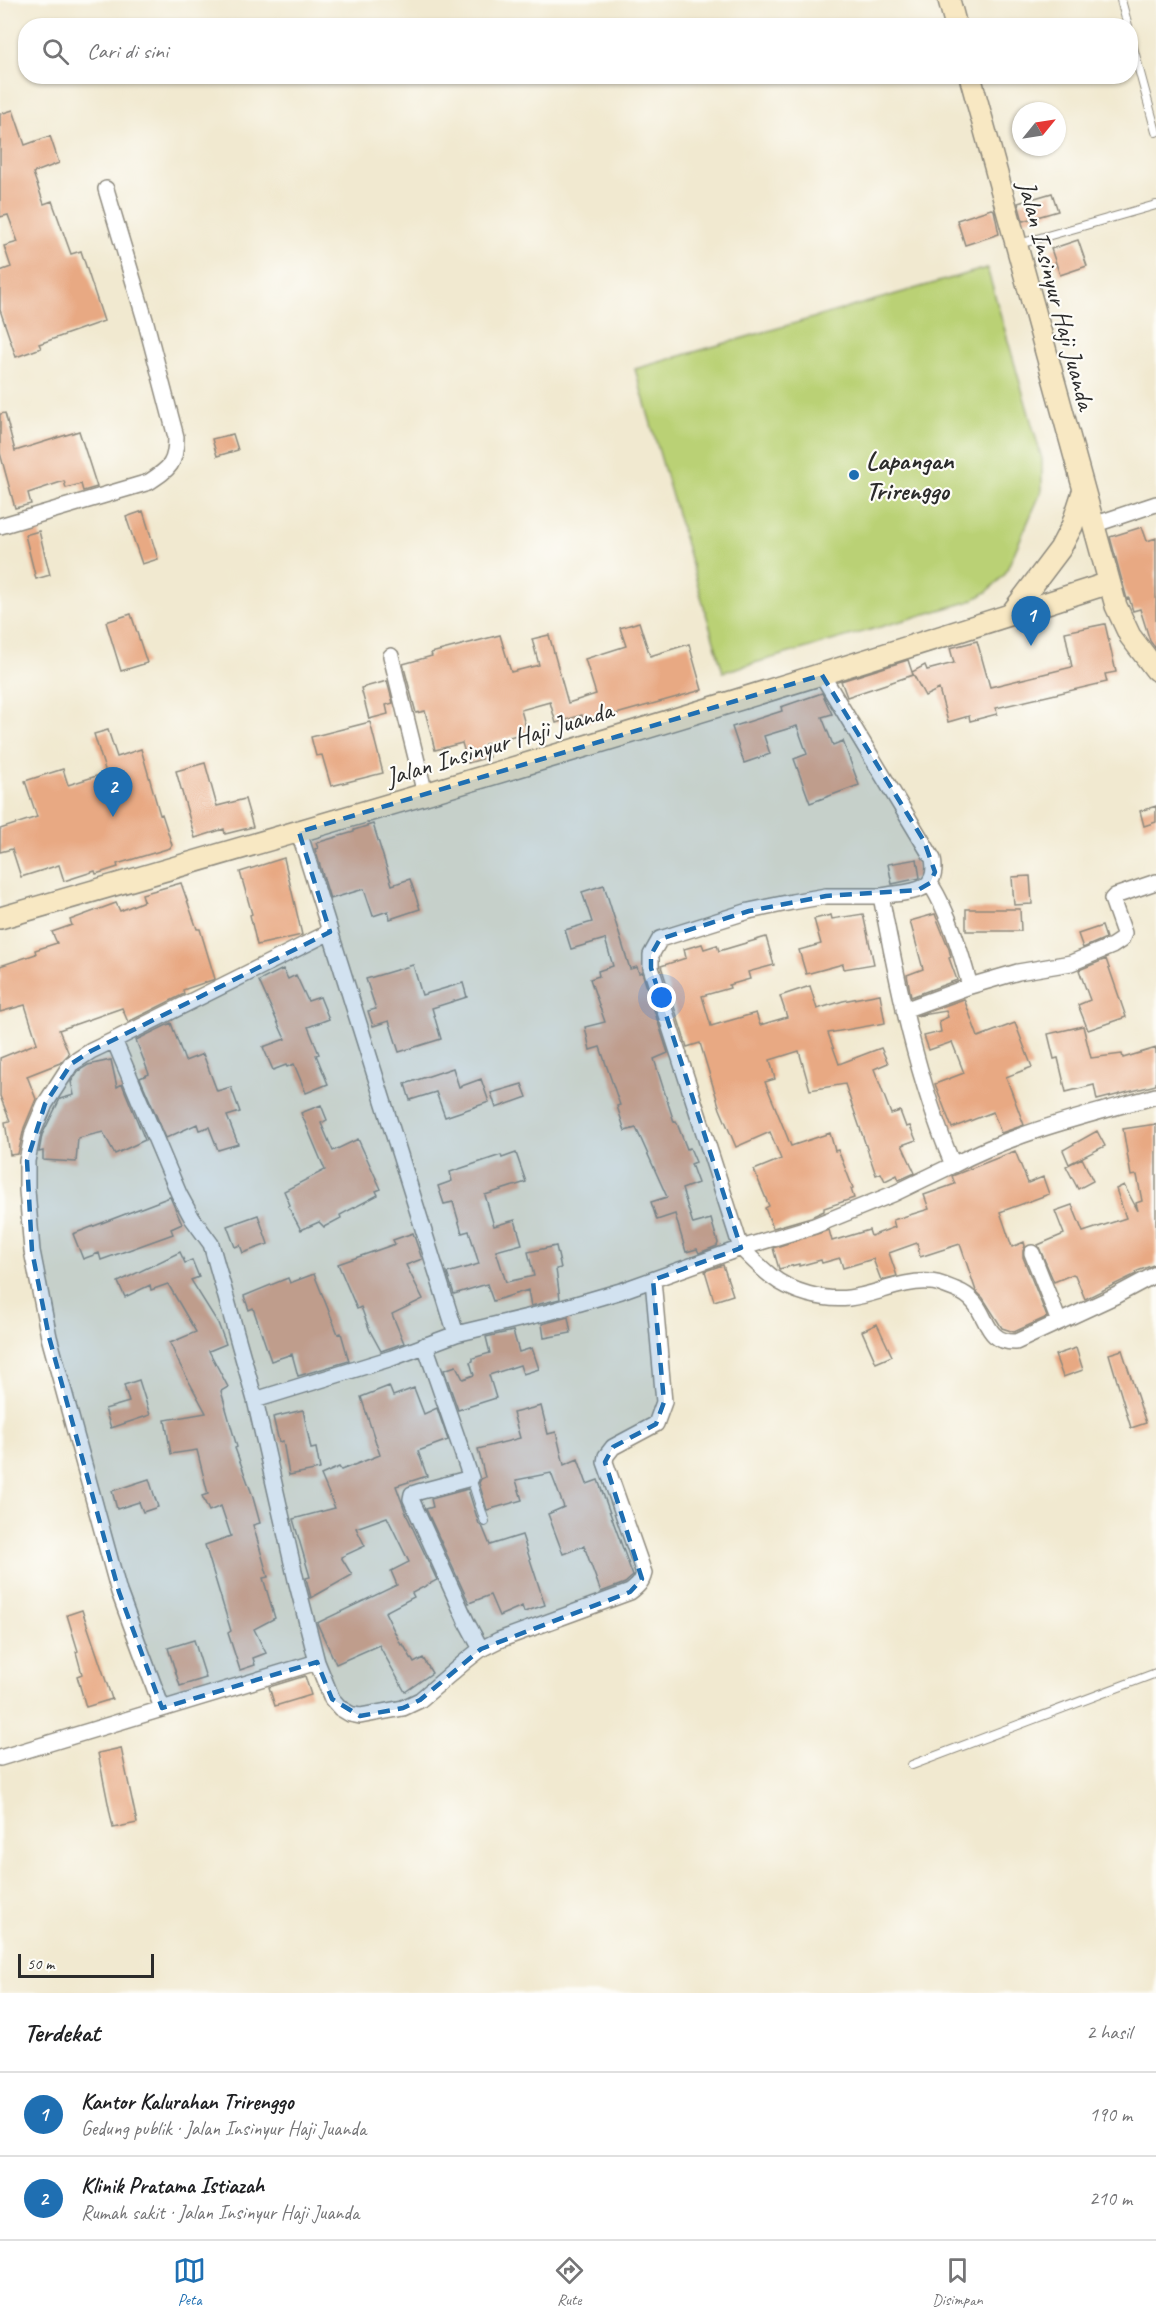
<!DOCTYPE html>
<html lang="id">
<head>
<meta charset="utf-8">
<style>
  :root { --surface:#fff; --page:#f6f6f6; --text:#202124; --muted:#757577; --line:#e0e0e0; --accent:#1f6fb2 }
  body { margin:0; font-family:Caveat,sans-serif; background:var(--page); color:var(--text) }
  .compass { position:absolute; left:1012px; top:102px; width:54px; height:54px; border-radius:50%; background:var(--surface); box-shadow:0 2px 4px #0004; rotate:60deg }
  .scale { position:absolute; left:18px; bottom:15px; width:136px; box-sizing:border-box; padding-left:6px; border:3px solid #2b2b2b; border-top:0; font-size:16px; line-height:21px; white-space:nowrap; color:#2b2b2b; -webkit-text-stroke:4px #fdfcf7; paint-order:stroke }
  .you { position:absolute; left:662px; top:998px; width:21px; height:21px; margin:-15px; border:4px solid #fff; border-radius:50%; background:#1a73e8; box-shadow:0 0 0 9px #1a73e833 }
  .badge { display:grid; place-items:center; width:39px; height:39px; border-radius:50%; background:var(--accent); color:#fff; font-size:20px; font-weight:700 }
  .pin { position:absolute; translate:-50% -50px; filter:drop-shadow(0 2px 3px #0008) }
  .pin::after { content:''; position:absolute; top:32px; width:21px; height:18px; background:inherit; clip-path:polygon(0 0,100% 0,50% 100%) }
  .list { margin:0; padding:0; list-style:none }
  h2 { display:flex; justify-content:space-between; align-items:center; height:78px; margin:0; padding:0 24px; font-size:26px }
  h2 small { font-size:20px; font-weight:400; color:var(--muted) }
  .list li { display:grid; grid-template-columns:39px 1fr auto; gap:18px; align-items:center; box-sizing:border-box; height:84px; padding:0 24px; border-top:2px solid var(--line) }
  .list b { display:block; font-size:22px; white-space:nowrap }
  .list p { margin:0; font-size:20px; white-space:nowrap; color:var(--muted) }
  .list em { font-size:20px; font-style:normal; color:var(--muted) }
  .icon { flex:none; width:33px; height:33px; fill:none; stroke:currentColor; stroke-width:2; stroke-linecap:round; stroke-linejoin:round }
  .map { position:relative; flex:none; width:1156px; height:1993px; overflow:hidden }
  .search { position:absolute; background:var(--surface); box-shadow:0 2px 4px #0004; left:18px; right:18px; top:18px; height:66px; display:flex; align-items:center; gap:15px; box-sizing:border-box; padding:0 21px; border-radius:24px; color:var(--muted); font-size:22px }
  .sheet { height:246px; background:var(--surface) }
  nav { display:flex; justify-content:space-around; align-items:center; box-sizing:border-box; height:84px; border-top:2px solid var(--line); background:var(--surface); font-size:16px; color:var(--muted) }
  nav a { display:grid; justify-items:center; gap:3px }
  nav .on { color:var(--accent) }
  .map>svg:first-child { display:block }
  .green { fill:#bad175; stroke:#727e50; stroke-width:1.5 }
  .building { fill:#e8a983 }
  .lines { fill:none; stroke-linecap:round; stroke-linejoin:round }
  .service-casing { stroke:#8e8a7e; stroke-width:10 }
  .minor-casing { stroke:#8e8a7e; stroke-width:18 }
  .secondary-casing { stroke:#8e8a7e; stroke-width:24 }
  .service { stroke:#fff; stroke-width:8 }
  .minor { stroke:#fff; stroke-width:15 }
  .secondary { stroke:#f8e8c3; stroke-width:21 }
  .marked { fill:#1f6fb2; fill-opacity:0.2; stroke:#1f6fb2; stroke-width:4.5; stroke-dasharray:12 8; stroke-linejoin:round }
  .poi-dot { fill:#1f6fb2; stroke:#fdfcf7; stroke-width:2 }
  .labels { text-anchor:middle; stroke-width:4.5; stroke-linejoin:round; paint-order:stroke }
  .street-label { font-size:26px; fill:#2b2b2b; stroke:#fdfcf7 }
  .poi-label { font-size:26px; font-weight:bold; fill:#2b2b2b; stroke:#fdfcf7; text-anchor:start }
</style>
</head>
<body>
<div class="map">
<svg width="1156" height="1993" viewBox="0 0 1156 1993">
  <rect width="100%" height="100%" fill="#fdfcf7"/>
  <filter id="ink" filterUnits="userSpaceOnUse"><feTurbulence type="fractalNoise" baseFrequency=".0167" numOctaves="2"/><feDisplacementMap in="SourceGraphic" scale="12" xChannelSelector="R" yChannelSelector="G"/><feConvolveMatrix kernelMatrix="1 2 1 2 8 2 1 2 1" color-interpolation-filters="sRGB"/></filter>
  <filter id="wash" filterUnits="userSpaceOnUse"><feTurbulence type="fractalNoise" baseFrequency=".008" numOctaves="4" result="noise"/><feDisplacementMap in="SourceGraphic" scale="24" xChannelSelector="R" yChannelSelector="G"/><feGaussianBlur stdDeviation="1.35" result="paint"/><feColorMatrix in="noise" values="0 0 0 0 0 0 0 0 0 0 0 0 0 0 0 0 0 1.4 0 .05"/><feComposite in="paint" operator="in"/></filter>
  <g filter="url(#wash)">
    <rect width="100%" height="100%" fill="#f1e9d0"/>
    <path class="green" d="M987 268 1042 459V490L1005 574 987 592 971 601 723 672 635 369Z"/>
    <g id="blocks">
      <path class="building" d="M13 110 25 145 50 136 59 163 33 173 44 204 52 201 71 254 81 251 104 321 39 344 41 348 16 357 0 310V271L11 267 4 246 18 242 8 215 0 217V114Z
        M1052 193 1058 211 1023 221 1018 203Z
        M991 209 994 210 999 234 965 245 957 220Z
        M1078 240 1087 266 1060 275 1051 249Z
        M5 413 15 451 79 431 97 487 83 491 81 484 66 488 64 481 28 493 31 504 15 508 0 453V414Z
        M233 434 238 450 217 456 212 439Z
        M143 511 158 559 142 564 126 517Z
        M1142 527 1147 541 1156 538V649L1150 641 1140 609 1133 611 1129 598 1127 599 1110 537Z
        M39 531 50 575 36 579 25 535Z
        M131 614 147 663 121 671 106 622Z
        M639 622 650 656 689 644 702 690 584 723 582 715 556 723 550 702 521 710 527 732 485 744 489 757 468 763 462 743 435 750 425 711 416 713 403 664 432 656 431 653 500 635 511 672 539 665 532 639 549 635 568 703 596 694 585 659 626 646 620 628Z
        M1105 624 1116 672 1105 674 1107 682 996 708 997 714 970 721 969 716 948 722 939 689 925 696 912 672 925 665 927 670 954 663 950 648 977 641 990 687 1072 667 1065 632Z
        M908 660 913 675 847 697 841 681Z
        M387 681 393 703 386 705 388 714 369 719 361 688Z
        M822 693 832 714 822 717 833 745 843 741 859 785 810 803 794 759 807 754 797 726 764 736 770 754 744 763 732 727 782 711 781 707Z
        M370 722 383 773 331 786 322 755 316 756 311 737Z
        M108 730 117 757 141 749 160 815 162 814 172 845 170 848 117 864 118 867 96 874 95 871 64 881 59 865 21 877 12 849 0 852V829L37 817 25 781 63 769 68 785 106 773 94 734Z
        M205 763 217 806 245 799 253 827 225 834 224 829 195 838 176 771Z
        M1156 806V822L1144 826 1140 811Z
        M373 824 392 885 410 879 420 909 390 919 388 911 373 916 364 889 330 899 315 849 318 848 316 843 354 832V830Z
        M284 858 302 935 257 945 250 915 252 914 240 872Z
        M917 859 920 878 892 884 888 864Z
        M1030 876 1032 904 1014 905 1012 877Z
        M181 883 197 929H200L215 979 183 990 184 994 128 1022 122 1008 59 1030 69 1054 60 1063 27 1076 36 1099 24 1128 18 1154 10 1155 5 1122 10 1121 0 1096V1058L37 1043 25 1005 0 1012V966L36 954 35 950 57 943 52 932 72 925 70 920 116 903 120 911 144 901 142 894Z
        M604 885 630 969 637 967 639 973 642 972 668 1053 654 1059 674 1122 676 1121 687 1149 690 1148 696 1162 691 1164 698 1183 682 1189 693 1224 711 1219 718 1243 717 1246 699 1253 697 1249 686 1252 675 1214 657 1220 651 1202 667 1197 636 1128 625 1131 617 1106 620 1105 600 1047 590 1050 585 1027 605 1022 590 979 599 976 598 971 613 966 605 939 571 949 565 930 592 922 582 892Z
        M966 909H1020L1021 931H966Z
        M863 914 874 964 844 969 843 964 806 974 799 950 821 944 814 919 831 915 832 919Z
        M935 914 949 949 951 957 949 958 957 980 911 997 907 975 923 969 910 921Z
        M1102 926 1106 938 1083 948 1078 934Z
        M766 937 774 965 748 972 750 979 729 985 730 988 702 996 711 1026 756 1013 760 1025 787 1017 780 996 810 986 817 1009 843 1001 880 994 885 1023 828 1033 839 1064 881 1048 888 1063 874 1069 891 1114 900 1111 906 1127 910 1126 916 1140 902 1145 915 1173 899 1180 897 1175 885 1181 881 1173 876 1175 845 1084 810 1090 799 1051 770 1060 775 1079 765 1082 791 1146 830 1133 835 1151 838 1150 853 1188 851 1189 854 1198 824 1208V1211L811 1217 773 1228 765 1208 769 1206 754 1170 781 1159 770 1132 736 1147 720 1109 700 1043 687 1047 661 966 686 958 684 949 702 944 704 949 717 945 719 951Z
        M1106 959 1126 1017 1088 1030 1078 1005 1090 1000 1079 970Z
        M413 965 422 995 463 983 467 997 432 1008 441 1039 399 1052 389 1021 373 1026 368 1011 376 1009 366 979Z
        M283 969 288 979 296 975 308 1001 320 997 329 1019 308 1027 319 1054 316 1055 328 1084 306 1093 294 1064 287 1067 286 1065 273 1070 263 1047 285 1039 259 981Z
        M964 999 978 1037 1015 1023 1032 1067 1006 1077 1024 1125 1001 1133 993 1112 952 1128 935 1084 964 1073 952 1042 929 1050 924 1036 941 1032 939 1021 948 1017 946 1011 916 1016Z
        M171 1023 185 1061 203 1054 217 1091 231 1087 240 1112 227 1116 238 1144 218 1150 209 1127 199 1130 197 1124 166 1138 140 1078 149 1074 136 1040Z
        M1083 1026 1091 1058 1122 1054 1123 1058 1156 1048V1085L1097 1100 1094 1085 1066 1092 1058 1058 1054 1059 1048 1034Z
        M111 1060 117 1087 122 1084 145 1140 115 1154 103 1132 78 1138 76 1162 43 1160V1151L39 1152 42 1135 60 1099 74 1095 71 1082 78 1071 88 1065Z
        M453 1068 459 1087 481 1079 489 1102 445 1117 436 1092 410 1100 405 1084Z
        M522 1084 527 1097 496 1108 491 1093Z
        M321 1105 327 1120 321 1123 333 1151 358 1139 381 1189 376 1191 378 1195 340 1215 341 1218 324 1227 319 1222 301 1230 288 1206 290 1205 284 1191 325 1170 301 1113Z
        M1156 1124V1264L1135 1272 1136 1274 1085 1299 1075 1275 1073 1274 1054 1282 1038 1245 1064 1234 1055 1211 1072 1205 1083 1232 1126 1218 1116 1189 1124 1185 1138 1211 1136 1203 1142 1201 1137 1175 1131 1176 1123 1129Z
        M1097 1131 1105 1146 1069 1164 1063 1150Z
        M1015 1151 1028 1183 1043 1177 1049 1194 1000 1212 1012 1247 1024 1242 1025 1246 1023 1251V1257L1047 1317 1014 1332 1002 1328 983 1298 976 1291 960 1244 920 1257 917 1243 889 1253 897 1276 881 1280 873 1259 843 1268 840 1258 822 1263 821 1260 799 1266V1264L779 1269 773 1248 829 1230 832 1241 869 1230 871 1236 895 1227 893 1220 929 1209 924 1195 955 1184 952 1176Z
        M516 1153 526 1182 485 1195 494 1226 515 1220 522 1244 496 1251 506 1282 534 1276 528 1252 556 1246 561 1268 556 1269 560 1299 531 1306 528 1290 493 1301 487 1284 454 1294 447 1273 479 1264 469 1231 462 1233 453 1202 444 1204 438 1186 452 1181 450 1172 501 1155 502 1158Z
        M1082 1158 1093 1181 1078 1189 1066 1166Z
        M170 1197 182 1224 171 1229 173 1234 101 1260 99 1253 83 1259 73 1234Z
        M258 1215 268 1244 243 1253 240 1245 235 1247 227 1226Z
        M413 1233 422 1259 406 1265 423 1299 392 1314 404 1343 381 1351 370 1331 361 1307 357 1309 338 1264 395 1244 393 1240Z
        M180 1252 185 1263 192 1260 199 1277 191 1280 218 1323 226 1344 209 1351 228 1387 221 1391 237 1447 235 1448 252 1494 260 1523 253 1525 268 1577 263 1578 275 1618 254 1629 266 1653 253 1658 255 1665 240 1670 228 1633 231 1631 205 1545 231 1536 221 1506 209 1511 202 1496 208 1494 197 1450 171 1454 165 1420 206 1413 179 1363 170 1343 196 1332 168 1284 151 1290 150 1285 125 1297 118 1282Z
        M723 1265 733 1295 714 1301 705 1271Z
        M314 1274 338 1334 341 1333 349 1361 298 1376 292 1354 271 1361 253 1308 249 1310 244 1296 288 1278 290 1283Z
        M568 1317 571 1333 544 1338 542 1324Z
        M877 1324 892 1356 876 1363 862 1331Z
        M513 1331 519 1352 532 1348 539 1369 523 1374 520 1365 489 1375 496 1398 458 1410 444 1370 456 1366 463 1379 474 1375 470 1362 473 1361V1358L490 1353 486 1337Z
        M1076 1348 1083 1370 1063 1377 1055 1355Z
        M1122 1350 1146 1423 1131 1428 1109 1354Z
        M139 1380 150 1415 111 1428 105 1409 129 1402 124 1385Z
        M389 1386 393 1396 414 1388 424 1414 437 1408 448 1440 418 1451 427 1476 396 1486 407 1516 437 1580 412 1593 414 1597 385 1612 401 1645 403 1644 414 1663 423 1658 432 1673 405 1692 379 1645 336 1664 317 1623 397 1585 391 1571 409 1562 387 1517 356 1528 365 1546 341 1557 352 1575 311 1598 306 1578 310 1577 293 1519 335 1508 321 1475 339 1467 341 1470 380 1455 361 1397Z
        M541 1406 548 1434 556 1432 564 1465 578 1459 587 1484 598 1480 633 1576 625 1583 601 1592 584 1546 563 1554 548 1514 564 1507 551 1473 516 1480 522 1500 487 1510 479 1483 481 1479 485 1477 478 1449 520 1438 513 1413Z
        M303 1410 311 1449 316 1448 320 1469 289 1475 283 1441 279 1442 273 1417Z
        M149 1479 158 1507 143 1512 139 1502 117 1509 112 1491Z
        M468 1489 479 1524 483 1528 490 1545 522 1535 545 1605 524 1612 522 1606 499 1616 490 1595 469 1603 426 1509 433 1507 431 1499Z
        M82 1610 112 1699 86 1707 77 1676 82 1674 76 1652 78 1651 67 1615Z
        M194 1640 206 1678 180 1686 168 1648Z
        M305 1676 311 1695 275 1706 269 1687Z
        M121 1748 137 1823 113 1828 98 1753Z"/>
    </g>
  </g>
  <g filter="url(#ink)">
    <use href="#blocks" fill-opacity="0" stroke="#8e8a7e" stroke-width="1.5"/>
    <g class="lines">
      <g class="service-casing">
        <path id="service" d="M1121 0 1128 26
          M1130 36 1156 132
          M1019 244 1156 205
          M471 1478 485 1522
          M912 1765 1156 1673"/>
      </g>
      <g class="minor-casing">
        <path id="minor" d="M1093 525 1156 504
          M0 526 149 482C170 468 176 464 176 437L146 323 106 189
          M391 656 425 794
          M822 675 933 859C940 895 908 891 881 896 898 987 917 1079 953 1165 1016 1132 1088 1115 1156 1096
          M299 832 456 1334
          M930 883C950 915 960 950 970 986
          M881 896H826L792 902 749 911 660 939 651 955V968L741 1248C751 1258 761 1268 771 1276 791 1292 824 1301 849 1298 876 1295 902 1280 930 1282 938 1282 948 1287 956 1290 992 1303 978 1343 1016 1342L1115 1296 1156 1274
          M904 1010 970 986 1018 972 1071 963 1112 946 1121 940 1124 933 1112 899 1115 896 1156 882
          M114 1040 91 1051 71 1064 45 1104 33 1132 27 1161V1190L32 1251 49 1337 119 1592 162 1708
          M1032 1253 1059 1322
          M653 1280 664 1402 656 1424 613 1447 606 1456 605 1462 644 1573C642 1582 638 1586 630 1592L499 1640 481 1649 467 1660 420 1700 403 1708 360 1716 350 1714 340 1708 332 1699 317 1662 296 1580 255 1400 392 1358 456 1334 549 1312 621 1291 741 1248 814 1226 893 1194 953 1165
          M425 1345 471 1478 418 1492 412 1494 411 1499 467 1623 481 1649
          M255 1400 211 1244 192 1218 179 1194 114 1040 330 932
          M0 1758 317 1662"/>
      </g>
      <g class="secondary-casing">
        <path id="secondary" d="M949 0 956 26
          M970 76 1116 606 1130 636 1156 670
          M1011 614 1060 549 1072 526 1083 492
          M0 918C371 811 742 702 1109 583"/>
      </g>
      <use href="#service" class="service"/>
      <use href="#minor" class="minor"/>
      <use href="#secondary" class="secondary"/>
    </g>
  </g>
  <path class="marked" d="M822 675 924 841 935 872 930 883 918 890 826 896 749 911 660 939 651 955V968L741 1248 653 1280 664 1402 656 1424 613 1447 605 1462 642 1579 630 1592 481 1649 420 1700 403 1708 360 1716 332 1699 317 1662 162 1708 119 1592 49 1337 32 1251 27 1161 45 1104 71 1064 91 1051 330 932 299 832Z"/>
  <circle class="poi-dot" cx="854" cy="475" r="6"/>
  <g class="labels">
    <g class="street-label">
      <text transform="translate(1057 295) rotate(75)" y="9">Jalan Insinyur Haji Juanda</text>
      <text transform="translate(499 743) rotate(-17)" y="9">Jalan Insinyur Haji Juanda</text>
    </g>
    <g class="poi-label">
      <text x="866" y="469">Lapangan<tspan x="866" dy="30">Trirenggo</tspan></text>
    </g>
  </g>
</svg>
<svg class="compass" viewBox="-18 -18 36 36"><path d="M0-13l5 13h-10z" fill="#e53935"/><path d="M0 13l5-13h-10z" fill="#757577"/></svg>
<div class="scale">50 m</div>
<div class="you"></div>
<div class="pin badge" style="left:1031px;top:646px">1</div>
<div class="pin badge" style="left:113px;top:817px">2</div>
<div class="search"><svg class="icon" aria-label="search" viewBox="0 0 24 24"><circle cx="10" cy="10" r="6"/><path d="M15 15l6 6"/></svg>Cari di sini</div>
</div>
<section class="sheet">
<h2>Terdekat<small>2 hasil</small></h2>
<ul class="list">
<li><span class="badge">1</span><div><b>Kantor Kalurahan Trirenggo</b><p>Gedung publik · Jalan Insinyur Haji Juanda</p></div><em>190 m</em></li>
<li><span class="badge">2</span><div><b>Klinik Pratama Istiazah</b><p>Rumah sakit · Jalan Insinyur Haji Juanda</p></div><em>210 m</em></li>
</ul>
</section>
<nav>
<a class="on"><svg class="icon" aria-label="map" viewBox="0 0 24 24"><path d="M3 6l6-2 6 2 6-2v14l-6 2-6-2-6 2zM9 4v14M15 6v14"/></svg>Peta</a>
<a><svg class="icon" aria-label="directions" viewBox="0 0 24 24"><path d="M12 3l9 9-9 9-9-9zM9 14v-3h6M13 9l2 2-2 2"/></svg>Rute</a>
<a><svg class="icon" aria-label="saved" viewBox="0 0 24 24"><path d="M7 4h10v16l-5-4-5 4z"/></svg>Disimpan</a>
</nav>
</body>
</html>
